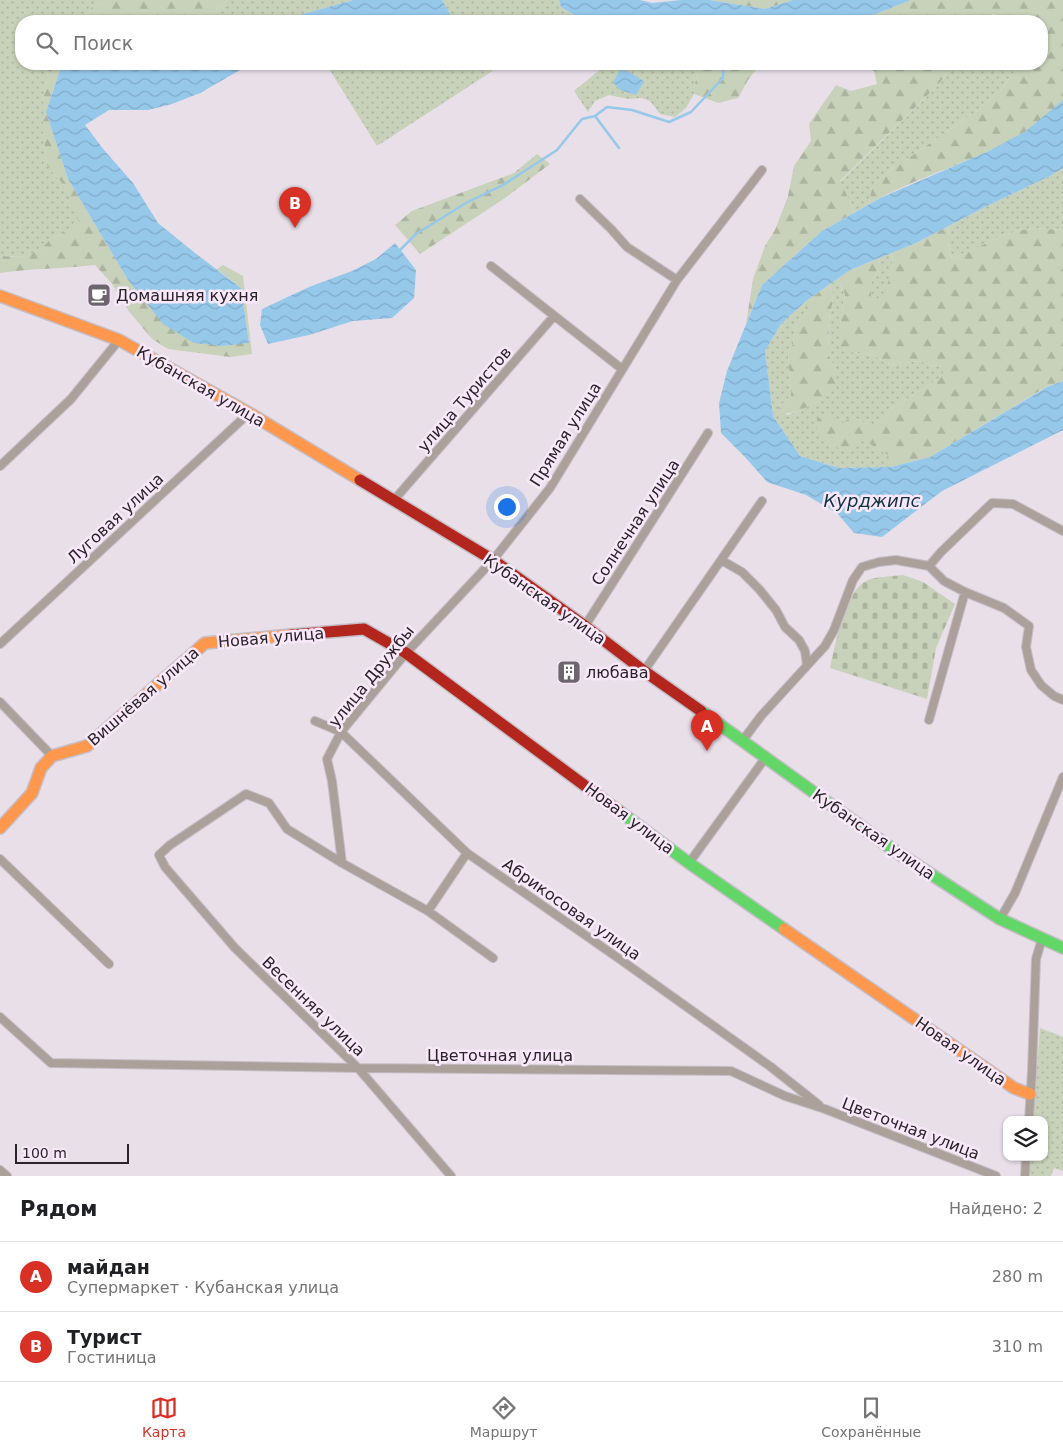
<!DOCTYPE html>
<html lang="ru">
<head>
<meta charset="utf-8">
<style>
  :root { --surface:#fff; --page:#f6f6f6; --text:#202124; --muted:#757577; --line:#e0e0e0; --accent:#d93025 }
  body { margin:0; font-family:"DejaVu Sans",sans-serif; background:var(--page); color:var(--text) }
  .controls { position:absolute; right:15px; bottom:15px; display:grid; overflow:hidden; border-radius:10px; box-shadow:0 1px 4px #0004 }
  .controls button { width:45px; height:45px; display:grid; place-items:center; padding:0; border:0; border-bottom:1px solid var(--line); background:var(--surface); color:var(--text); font:25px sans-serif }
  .scale { position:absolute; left:15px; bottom:12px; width:114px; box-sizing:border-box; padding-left:5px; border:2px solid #2a232a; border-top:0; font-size:14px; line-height:18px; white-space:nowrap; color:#2a232a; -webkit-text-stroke:4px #f9e8fa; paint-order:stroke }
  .you { position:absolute; left:506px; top:506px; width:18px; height:18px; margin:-12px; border:4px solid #fff; border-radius:50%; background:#1a73e8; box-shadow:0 0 0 8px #1a73e833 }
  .badge { display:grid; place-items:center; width:32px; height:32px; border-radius:50%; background:var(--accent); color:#fff; font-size:16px; font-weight:700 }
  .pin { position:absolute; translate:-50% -41px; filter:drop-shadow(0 1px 2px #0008) }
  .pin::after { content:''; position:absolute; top:26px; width:18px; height:15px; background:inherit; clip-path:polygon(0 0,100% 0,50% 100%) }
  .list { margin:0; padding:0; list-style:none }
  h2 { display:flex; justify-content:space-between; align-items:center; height:65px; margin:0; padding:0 20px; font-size:21px }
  h2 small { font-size:16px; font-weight:400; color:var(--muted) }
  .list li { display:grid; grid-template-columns:32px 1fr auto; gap:15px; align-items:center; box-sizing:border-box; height:70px; padding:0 20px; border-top:1px solid var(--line) }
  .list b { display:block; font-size:19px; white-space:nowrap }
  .list p { margin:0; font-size:16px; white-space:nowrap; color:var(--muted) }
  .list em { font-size:16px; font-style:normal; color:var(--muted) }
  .icon { flex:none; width:28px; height:28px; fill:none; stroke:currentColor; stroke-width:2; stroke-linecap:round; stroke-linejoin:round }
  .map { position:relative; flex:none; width:1063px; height:1176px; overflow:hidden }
  .search { position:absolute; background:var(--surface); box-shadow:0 1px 4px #0004; left:15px; right:15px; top:15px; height:55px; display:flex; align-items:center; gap:12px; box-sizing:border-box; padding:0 18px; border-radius:20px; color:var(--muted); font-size:19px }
  .sheet { height:205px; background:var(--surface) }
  nav { display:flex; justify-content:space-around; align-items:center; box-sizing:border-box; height:70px; border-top:1px solid var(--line); background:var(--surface); font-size:14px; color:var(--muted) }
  nav a { display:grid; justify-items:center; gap:2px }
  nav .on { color:var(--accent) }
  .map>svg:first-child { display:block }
  .grass { fill:url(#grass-dots) }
  .forest { fill:url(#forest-firs) }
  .cemetery { fill:url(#cemetery-stones) }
  .water { fill:url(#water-waves) }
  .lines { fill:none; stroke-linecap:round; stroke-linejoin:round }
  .stream { stroke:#96c8ea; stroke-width:2.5 }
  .street-casing { stroke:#c5bec6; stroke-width:10 }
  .fast-casing { stroke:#c5bec6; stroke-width:14 }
  .slow-casing { stroke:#c5bec6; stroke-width:14 }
  .jam-casing { stroke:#c5bec6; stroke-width:14 }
  .street { stroke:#aca19a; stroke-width:8 }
  .fast { stroke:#63d668; stroke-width:11 }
  .slow { stroke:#ff974d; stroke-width:11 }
  .jam { stroke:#b3261e; stroke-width:11 }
  .labels { text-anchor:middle; stroke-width:5; stroke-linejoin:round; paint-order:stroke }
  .poi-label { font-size:16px; fill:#2a232a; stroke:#f9e8fa; text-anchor:start }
  .street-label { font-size:16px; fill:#2a232a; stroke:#f9e8fa }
  .water-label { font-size:18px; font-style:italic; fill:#103244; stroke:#f9e8fa }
</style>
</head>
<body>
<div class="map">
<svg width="1063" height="1176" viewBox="0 0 1063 1176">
  <defs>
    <pattern id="grass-dots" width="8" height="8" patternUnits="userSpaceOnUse" patternTransform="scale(1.25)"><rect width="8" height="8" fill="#c8d2ba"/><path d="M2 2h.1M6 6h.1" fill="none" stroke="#acb4a0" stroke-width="1.8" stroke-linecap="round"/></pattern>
    <pattern id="forest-firs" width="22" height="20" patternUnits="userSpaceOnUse" patternTransform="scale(1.25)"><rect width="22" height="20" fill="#c8d2ba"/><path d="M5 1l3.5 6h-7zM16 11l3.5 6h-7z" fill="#acb4a0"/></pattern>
    <pattern id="cemetery-stones" width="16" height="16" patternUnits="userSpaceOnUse" patternTransform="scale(1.25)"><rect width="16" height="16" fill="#c8d2ba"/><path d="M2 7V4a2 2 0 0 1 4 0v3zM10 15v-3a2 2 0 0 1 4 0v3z" fill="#acb4a0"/></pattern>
    <pattern id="water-waves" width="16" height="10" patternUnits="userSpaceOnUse" patternTransform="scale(1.25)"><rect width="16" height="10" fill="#96c8ea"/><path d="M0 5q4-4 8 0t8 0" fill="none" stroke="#81acc9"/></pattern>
  </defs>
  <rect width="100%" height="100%" fill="#e8dfe9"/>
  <path class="grass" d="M0 0H106L92 7 81 21H21V64H51L49 67 43 101V130L47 165 66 188 81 225 51 239 39 250 26 257 0 256Z
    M227 0H353L278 21H210L212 14Z
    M442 0H559L561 7 584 21H454Z
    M326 64H503L499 65 491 72 377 146Z
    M607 64H700L694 87V94L686 108 675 117 660 114 650 101 642 98 628 99 609 95 595 101 588 112 574 91Z
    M953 64H1020L1000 91 977 111 888 172 872 187 869 204 855 212 840 182 939 84Z
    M1063 168V230L1031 228 1003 235 974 249 952 259 948 243 949 226 989 205 1050 176Z
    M891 253C897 265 886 288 882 300L871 296V283L878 270 880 258Z
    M837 279 845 294 840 324 851 352 874 355 889 365 920 361 930 365 947 367 940 378 891 409 874 426 864 423 852 416 861 438 891 457V467L839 468 800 456 773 416 765 351 781 324 806 301 805 314 796 326 793 344 788 352 791 396 780 406 787 415 801 410 816 402 837 372 828 354 829 319 834 295 829 285Z
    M1040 1028 1063 1037V1171L1054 1168 1051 1176H1030L1028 1170 1029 1157H1044V1120H1033Z"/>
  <path class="forest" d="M106 0H227L212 14 210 21H81L92 7Z
    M709 0H793L765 9Z
    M911 0H1063V100C1051 110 1039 123 1025 132 976 162 919 175 869 204L872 187 888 172 977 111 1000 91 1020 64H1042V21H1015L993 14 986 21H844L876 14Z
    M51 64H62L46 112 68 179 128 280 222 346 249 342 241 288 217 269 223 265 243 276 252 354 230 357 168 349 152 339 128 310 113 285 95 265C63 269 31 268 0 273V256L26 257 39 250 51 239 80 225 66 188 47 165 43 130V101L49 67Z
    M700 64H761L748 80 738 98 718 103 694 94V87Z
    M861 64H953L939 84 840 181 855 212 822 231 762 285 746 324 753 279 765 246 775 230 788 196 794 166 811 141 809 124 836 85 851 91 877 84 874 71Z
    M537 154 550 164 505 198 420 254 395 225 412 211 514 173Z
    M949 226 948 243 952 259 974 249 1003 235 1031 228 1063 230V381L1046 387 930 457 891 467V457L862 439 852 452 829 445 817 432V419L829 414 843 423 852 416 864 423 874 425 891 409 940 378 946 367 930 365 920 361 889 365 874 355 851 352 839 349 840 324 845 294 837 279 850 270 880 258 878 270 871 283V296L881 299C886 287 897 265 891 253L916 243Z
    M829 285 834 295 829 319 828 354 837 372 835 390C818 400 798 417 777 413L780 406 791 396 788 352 793 344 796 326 805 314 806 301Z"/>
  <path class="cemetery" d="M903 575 923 582 955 604 936 648 927 699 830 668C835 646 845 589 868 580 875 577 894 576 903 575Z"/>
  <path class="water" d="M353 0H442L454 21H278Z
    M559 0H640L652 3 681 0H709L765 9 793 0H911L876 14 844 21H584L561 7Z
    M62 64H288L240 70 200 93 172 104 148 110H109L85 125 104 150 133 183 158 223 195 253 241 288 249 343 222 346 194 343 163 324 128 280 68 179 46 112Z
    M620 70 627 71 644 81 636 95 620 90 613 82Z
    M1063 100V168L1050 176 989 205 916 243 850 270 806 301 781 324 765 351 773 416 800 456 839 468 891 467 930 457 1047 387 1063 381V430L942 491 882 537 854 533 837 513 806 495 767 482 744 456 721 433 719 403 727 371 762 285 822 231 880 198 989 151 1026 131Z
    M395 243 416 270 414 298 392 318 353 321 309 335 268 344 260 325 262 309 309 287 352 271 376 259Z"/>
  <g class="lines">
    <path class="stream" d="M595 116 607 107 632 110 669 122 691 112 723 78 724 64
      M400 250 416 234 466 203 503 185 557 150 582 119 595 116 619 148"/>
    <g class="street-casing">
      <path id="street" d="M580 199 611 229 627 247 677 280
        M491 266 622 369
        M0 466 71 399 119 340
        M394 500 554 316
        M721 560 742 572 759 589 776 610 785 627 799 640 805 651 807 665
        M929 566 944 581 965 592
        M585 626 708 433
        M0 644 249 413
        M644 671 762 501
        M0 702 52 756
        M929 720 965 592 1004 608 1029 626 1026 647 1031 670 1041 685 1054 696 1063 700
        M315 721 341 732 467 853 621 960 771 1067 819 1105
        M743 740 761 716 825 646 834 630 853 580 862 567 879 562 896 560 929 566 941 552 992 503 1013 504 1063 531
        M0 859 109 964
        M342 863 332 781 327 759 341 732 406 653 493 560 550 488 677 280 762 170
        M689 863 766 757
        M428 911 467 853
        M1000 919 1015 893 1063 777
        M0 1017 51 1063 358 1068 731 1071 785 1096 825 1109 996 1176
        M1029 1120 1032 1071 1036 959 1042 939
        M0 1170 7 1176
        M451 1176 358 1068 235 948 165 867 159 855 170 845 246 794 269 803 287 829 342 863 428 911 493 958
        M1025 1176 1026 1157"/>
    </g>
    <g class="fast-casing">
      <path id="fast" d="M701 711 895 851 1000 919 1063 948
        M619 811 689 863 784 929"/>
    </g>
    <g class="slow-casing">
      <path id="slow" d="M0 296 119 340 249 413 360 480
        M0 828 32 793 41 768 52 756 87 746 205 643 291 635
        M784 929 1014 1088 1030 1094"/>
    </g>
    <g class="jam-casing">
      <path id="jam" d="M360 480 493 560 585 626 644 671 701 711
        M291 635 364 629 406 653 619 811"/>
    </g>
    <use href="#street" class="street"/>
    <use href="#fast" class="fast"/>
    <use href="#slow" class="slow"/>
    <use href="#jam" class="jam"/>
  </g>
  <defs>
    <g id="cafe-square" transform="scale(1.25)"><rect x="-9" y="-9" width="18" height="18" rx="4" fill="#6c656d" stroke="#f9e8fa"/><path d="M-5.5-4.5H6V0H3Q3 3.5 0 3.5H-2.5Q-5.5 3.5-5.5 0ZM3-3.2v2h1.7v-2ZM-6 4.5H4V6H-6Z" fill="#fff"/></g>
    <g id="building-square" transform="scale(1.25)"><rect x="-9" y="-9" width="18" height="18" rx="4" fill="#6c656d" stroke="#f9e8fa"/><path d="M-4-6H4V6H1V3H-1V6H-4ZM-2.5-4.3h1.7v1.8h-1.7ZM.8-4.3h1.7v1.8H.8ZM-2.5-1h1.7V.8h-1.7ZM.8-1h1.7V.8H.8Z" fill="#fff"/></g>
  </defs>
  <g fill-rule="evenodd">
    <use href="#cafe-square" x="99" y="295"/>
    <use href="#building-square" x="569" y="672"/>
  </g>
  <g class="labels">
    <g class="poi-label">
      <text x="116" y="301">Домашняя кухня</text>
      <text x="586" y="678">любава</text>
    </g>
    <g class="street-label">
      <text transform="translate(201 386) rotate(30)" y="6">Кубанская улица</text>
      <text transform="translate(464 399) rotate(-49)" y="6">улица Туристов</text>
      <text transform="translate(565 434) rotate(-58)" y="6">Прямая улица</text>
      <text transform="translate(115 518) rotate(-43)" y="6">Луговая улица</text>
      <text transform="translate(635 522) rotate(-57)" y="6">Солнечная улица</text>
      <text transform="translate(545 599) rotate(35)" y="6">Кубанская улица</text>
      <text transform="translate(271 637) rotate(-5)" y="6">Новая улица</text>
      <text transform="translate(371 676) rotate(-51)" y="6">улица Дружбы</text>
      <text transform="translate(143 696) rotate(-41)" y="6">Вишнёвая улица</text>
      <text transform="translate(630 818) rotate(37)" y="6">Новая улица</text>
      <text transform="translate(874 834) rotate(35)" y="6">Кубанская улица</text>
      <text transform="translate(572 909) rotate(35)" y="6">Абрикосовая улица</text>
      <text transform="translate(314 1006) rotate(44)" y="6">Весенняя улица</text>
      <text transform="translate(961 1051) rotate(35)" y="6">Новая улица</text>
      <text x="500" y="1061">Цветочная улица</text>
      <text transform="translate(911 1128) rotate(21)" y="6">Цветочная улица</text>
    </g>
    <g class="water-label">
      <text x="872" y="507">Курджипс</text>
    </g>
  </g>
</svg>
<div class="controls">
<button><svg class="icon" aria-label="layers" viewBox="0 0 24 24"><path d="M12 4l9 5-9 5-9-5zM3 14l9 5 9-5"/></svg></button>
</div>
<div class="scale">100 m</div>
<div class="you"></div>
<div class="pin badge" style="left:707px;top:751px">A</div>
<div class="pin badge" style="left:295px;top:228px">B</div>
<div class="search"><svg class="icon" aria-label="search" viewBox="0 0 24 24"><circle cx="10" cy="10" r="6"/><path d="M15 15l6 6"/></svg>Поиск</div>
</div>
<section class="sheet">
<h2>Рядом<small>Найдено: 2</small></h2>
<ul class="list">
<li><span class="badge">A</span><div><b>майдан</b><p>Супермаркет · Кубанская улица</p></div><em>280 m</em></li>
<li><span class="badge">B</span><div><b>Турист</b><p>Гостиница</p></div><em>310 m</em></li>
</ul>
</section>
<nav>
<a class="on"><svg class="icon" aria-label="map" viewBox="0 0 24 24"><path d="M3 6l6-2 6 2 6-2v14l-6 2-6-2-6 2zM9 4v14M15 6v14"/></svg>Карта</a>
<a><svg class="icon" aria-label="directions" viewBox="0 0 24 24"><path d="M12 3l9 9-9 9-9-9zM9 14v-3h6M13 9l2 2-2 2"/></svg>Маршрут</a>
<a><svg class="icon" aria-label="saved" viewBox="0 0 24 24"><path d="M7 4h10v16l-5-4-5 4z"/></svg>Сохранённые</a>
</nav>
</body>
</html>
